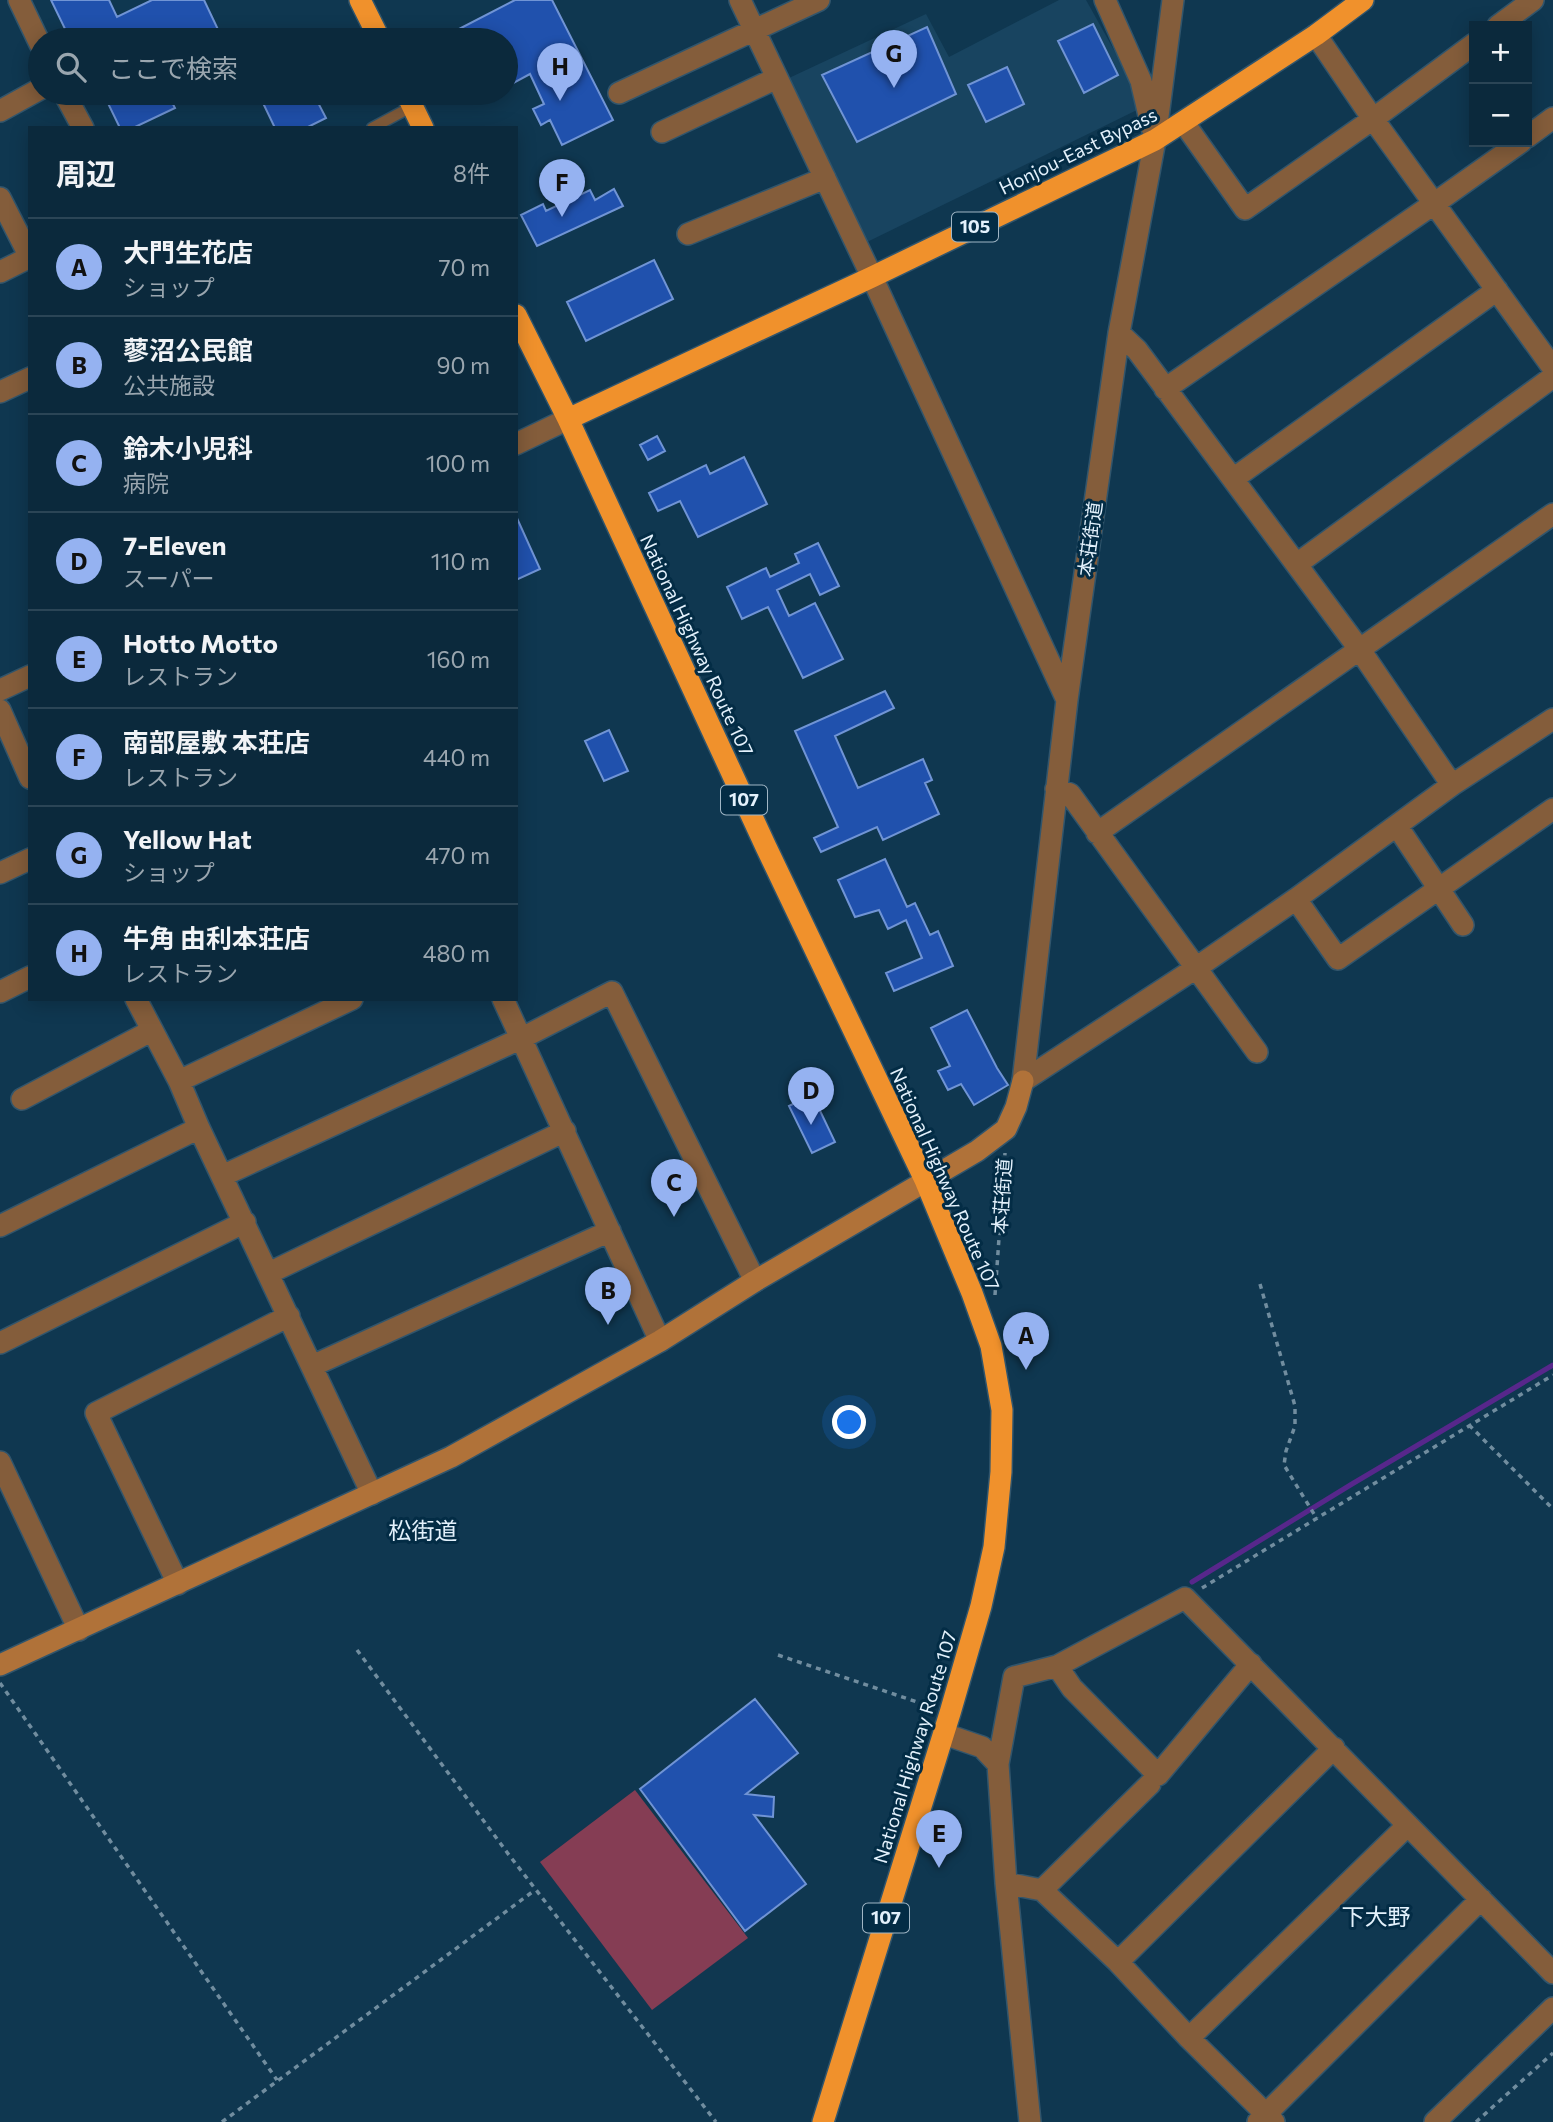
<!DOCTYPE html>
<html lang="ja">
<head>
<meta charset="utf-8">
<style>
  :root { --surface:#0b293c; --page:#143143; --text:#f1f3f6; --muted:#9aa6af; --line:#2b4556; --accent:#95b2f1 }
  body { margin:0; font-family:Commissioner,"Noto Sans JP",sans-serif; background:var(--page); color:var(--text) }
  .controls { position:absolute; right:21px; top:21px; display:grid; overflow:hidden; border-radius:0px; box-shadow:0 4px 18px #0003 }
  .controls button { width:63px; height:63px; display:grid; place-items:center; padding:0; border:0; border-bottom:2px solid var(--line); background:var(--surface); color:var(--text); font:35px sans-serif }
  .you { position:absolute; left:850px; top:1423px; width:24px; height:24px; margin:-18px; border:5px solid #fff; border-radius:50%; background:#1a73e8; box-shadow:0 0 0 10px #1a73e833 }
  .badge { display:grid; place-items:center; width:46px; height:46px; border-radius:50%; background:var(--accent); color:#111; font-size:23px; font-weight:700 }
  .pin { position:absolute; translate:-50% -58px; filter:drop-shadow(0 2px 4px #0008) }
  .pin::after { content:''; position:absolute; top:37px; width:24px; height:21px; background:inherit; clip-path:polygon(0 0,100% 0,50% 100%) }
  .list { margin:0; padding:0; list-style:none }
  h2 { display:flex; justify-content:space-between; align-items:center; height:91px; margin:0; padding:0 28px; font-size:30px }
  h2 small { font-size:23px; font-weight:400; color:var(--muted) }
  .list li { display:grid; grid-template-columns:46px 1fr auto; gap:21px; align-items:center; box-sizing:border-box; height:98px; padding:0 28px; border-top:2px solid var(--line) }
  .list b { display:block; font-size:26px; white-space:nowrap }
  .list p { margin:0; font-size:23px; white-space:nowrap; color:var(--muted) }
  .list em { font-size:23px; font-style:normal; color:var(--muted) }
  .icon { flex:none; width:38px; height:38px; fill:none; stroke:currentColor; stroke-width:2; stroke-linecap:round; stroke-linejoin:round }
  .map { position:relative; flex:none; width:1553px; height:2122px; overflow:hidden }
  .search { position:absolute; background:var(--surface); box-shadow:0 4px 18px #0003; left:28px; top:28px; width:490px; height:77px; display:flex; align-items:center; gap:18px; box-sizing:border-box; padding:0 24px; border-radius:38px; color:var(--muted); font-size:26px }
  .panel { position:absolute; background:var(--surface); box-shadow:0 4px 18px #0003; left:28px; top:126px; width:490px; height:875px; border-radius:0px }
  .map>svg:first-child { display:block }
  .built { fill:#184460 }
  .green { fill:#853d54 }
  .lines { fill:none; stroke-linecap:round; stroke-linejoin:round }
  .stream { stroke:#57278b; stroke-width:5 }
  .building { fill:#2051ad; stroke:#7094d5; stroke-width:2 }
  .lane-casing { stroke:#31556c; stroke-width:13 }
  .street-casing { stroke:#31556c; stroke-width:24 }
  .secondary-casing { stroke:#31556c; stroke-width:24 }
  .highway-casing { stroke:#31556c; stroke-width:24 }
  .path { stroke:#718d9f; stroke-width:3.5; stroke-dasharray:5 5; stroke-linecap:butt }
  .lane { stroke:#845d3b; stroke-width:10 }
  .street { stroke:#845d3b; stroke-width:21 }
  .secondary { stroke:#b07239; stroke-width:21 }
  .highway { stroke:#f0912c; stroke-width:21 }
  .labels { text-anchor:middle; stroke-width:6; stroke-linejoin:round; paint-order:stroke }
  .shield { fill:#032c45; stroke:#a0b6c5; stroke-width:2 }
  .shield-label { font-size:18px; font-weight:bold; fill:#e3f1fc }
  .street-label { font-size:19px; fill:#e3f1fc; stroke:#032c45 }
  .quarter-label { font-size:23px; fill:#e3f1fc; stroke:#032c45 }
</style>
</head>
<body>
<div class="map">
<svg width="1553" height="2122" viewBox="0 0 1553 2122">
  <rect width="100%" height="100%" fill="#0f3750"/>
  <path class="built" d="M1059 0H1086L1138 93 1139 109 867 242 789 78 926 14 949 57Z"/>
  <path class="green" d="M635 1790 748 1938 652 2010 540 1862Z"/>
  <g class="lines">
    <path class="stream" d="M1192 1582 1352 1484 1553 1365"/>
  </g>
  <path class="building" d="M51 0H109L117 17 152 0H204L223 40H78L74 30 67 33Z
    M515 0H552L613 120 562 145 550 120 541 125 533 109 544 104 530 74 506 87V40H465L459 29Z
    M1093 24 1118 75 1084 93 1058 41Z
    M927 27 956 94 857 142 822 75Z
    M1007 67 1024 104 986 122 968 85Z
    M103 93H167L175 108 133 128H120Z
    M278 93H313L326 118 306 128H275L262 101Z
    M614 189 623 206 537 246 521 215 543 204 546 211 590 190 595 200Z
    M654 260 673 299 586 341 567 302Z
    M657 436 665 451 648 460 640 445Z
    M744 457 767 504 698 537 680 501 658 511 649 493 706 465 710 474Z
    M516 516 540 569 516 580Z
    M818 543 839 586 820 595 810 574 777 590 789 616 815 603 843 659 803 678 768 607 742 619 727 587 766 568 770 577 799 563 795 554Z
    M885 691 894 708 835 736 858 788 923 759 932 780 925 783 939 814 883 840 877 827 821 852 814 838 838 827 795 731Z
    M609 730 628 771 604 781 585 741Z
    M885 859 907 907 915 903 930 935 938 931 953 966 894 991 886 973 922 958 906 920 888 929 879 910 855 917 838 880Z
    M967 1010 997 1068 1008 1085 974 1105 961 1084 948 1090 938 1071 950 1066 931 1028Z
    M812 1094 835 1142 812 1153 789 1106Z
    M755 1699 798 1753 746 1794 774 1797 773 1817 754 1815 806 1884 745 1931 640 1789Z"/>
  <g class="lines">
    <g class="lane-casing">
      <path id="lane" d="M372 128 413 106"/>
    </g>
    <g class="street-casing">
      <path id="street" d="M19 0 40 44
        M740 0 872 277 1067 700
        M1105 0 1141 81 1152 128
        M1498 26 1533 0
        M1316 35 1373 119 1553 368
        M64 93 83 128
        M619 93 819 0
        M0 111 40 89
        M1184 123 1245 209 1373 119 1474 44
        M662 132 777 78
        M1527 137 1553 118
        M0 198 30 257
        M688 234 825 178
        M0 272 30 257
        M1119 333 1137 350 1360 650 1452 785
        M1165 389 1435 203 1521 142
        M0 392 30 378
        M516 444 568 419
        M1233 479 1497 290
        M1297 564 1553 377
        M0 690 30 676
        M0 710 30 778
        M1056 789 1070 794 1257 1052
        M1397 826 1463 925
        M1097 833 1553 514
        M0 873 30 859
        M1296 899 1338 959 1553 809
        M0 992 30 977
        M136 999 179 1081 199 1128 372 1494
        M503 999 660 1341
        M179 1081 352 999
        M1023 1081 1067 700 1119 333 1155 140 1173 0
        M1023 1081 1196 968 1296 899 1452 785 1553 719
        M22 1099 151 1031
        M222 1176 522 1038 612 992 755 1281
        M0 1226 199 1128
        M269 1273 565 1131
        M0 1343 245 1222
        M312 1366 610 1231
        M0 1462 79 1630
        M178 1584 96 1413 289 1316
        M1057 1666 1072 1688 1158 1775 1251 1664
        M944 1734 982 1747 998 1764 1006 1883 1030 2122
        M998 1764 1014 1677 1057 1666 1185 1598 1553 1973
        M1006 1883 1042 1890 1118 1962 1189 2038 1274 2122
        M1042 1890 1150 1784
        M1118 1962 1334 1748
        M1189 2038 1408 1825
        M1258 2122 1481 1899
        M1435 2122 1553 2008"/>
    </g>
    <g class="secondary-casing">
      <path id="secondary" d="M0 1665 451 1457 660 1341 755 1281 977 1151 1006 1129 1016 1107 1023 1081"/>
    </g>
    <g class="highway-casing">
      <path id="highway" d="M360 0 380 40
        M406 93 423 128
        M516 315 568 419 766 847 925 1180 972 1293 991 1346 1002 1410 1001 1472 994 1547 981 1606 950 1713 823 2122
        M568 419 872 277 1155 140 1316 35 1363 0"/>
    </g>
    <path class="path" d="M1260 1284 1295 1406V1426L1286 1451 1284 1465 1317 1519
      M995 1295 1005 1153
      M1469 1425 1553 1509
      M1202 1588 1553 1375
      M357 1650 509 1855 716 2122
      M778 1655 932 1707
      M0 1683 277 2080
      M222 2122 535 1890
      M1476 2122 1553 2053"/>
    <use href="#lane" class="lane"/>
    <use href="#street" class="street"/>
    <use href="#secondary" class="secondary"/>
    <use href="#highway" class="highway"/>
  </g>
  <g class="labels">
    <g class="shield">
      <rect x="952" y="212.5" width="46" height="29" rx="5"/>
      <rect x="721" y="785.5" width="46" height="29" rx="5"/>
      <rect x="863" y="1903.5" width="46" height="29" rx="5"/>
    </g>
    <g class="shield-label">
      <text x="975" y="233">105</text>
      <text x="744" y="806">107</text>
      <text x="886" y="1924">107</text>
    </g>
    <g class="street-label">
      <text transform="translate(1078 151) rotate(-26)" y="7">Honjou-East Bypass</text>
      <text transform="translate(1090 539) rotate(-82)" y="7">本荘街道</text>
      <text transform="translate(697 645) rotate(65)" y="7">National Highway Route 107</text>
      <text transform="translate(945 1179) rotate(66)" y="7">National Highway Route 107</text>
      <text transform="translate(1002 1196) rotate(-86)" y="7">本荘街道</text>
      <text transform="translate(915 1747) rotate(-73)" y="7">National Highway Route 107</text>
    </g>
    <g class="quarter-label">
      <text x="423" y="1539">松街道</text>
      <text x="1376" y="1925">下大野</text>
    </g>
  </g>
</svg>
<div class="controls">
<button>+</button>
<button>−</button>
</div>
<div class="you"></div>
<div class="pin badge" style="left:1026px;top:1370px">A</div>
<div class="pin badge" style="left:608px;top:1325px">B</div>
<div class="pin badge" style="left:674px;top:1217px">C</div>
<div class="pin badge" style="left:811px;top:1125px">D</div>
<div class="pin badge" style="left:939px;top:1868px">E</div>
<div class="pin badge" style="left:562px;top:217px">F</div>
<div class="pin badge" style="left:894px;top:88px">G</div>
<div class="pin badge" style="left:560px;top:101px">H</div>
<div class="search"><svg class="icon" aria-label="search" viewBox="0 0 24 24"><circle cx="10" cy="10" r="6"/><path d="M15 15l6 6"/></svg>ここで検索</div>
<section class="panel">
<h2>周辺<small>8件</small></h2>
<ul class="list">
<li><span class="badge">A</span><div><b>大門生花店</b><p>ショップ</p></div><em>70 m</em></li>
<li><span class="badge">B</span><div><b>蓼沼公民館</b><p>公共施設</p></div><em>90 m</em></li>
<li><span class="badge">C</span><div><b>鈴木小児科</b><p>病院</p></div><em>100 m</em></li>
<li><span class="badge">D</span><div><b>7-Eleven</b><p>スーパー</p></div><em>110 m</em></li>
<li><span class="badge">E</span><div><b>Hotto Motto</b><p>レストラン</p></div><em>160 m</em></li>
<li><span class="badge">F</span><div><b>南部屋敷 本荘店</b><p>レストラン</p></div><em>440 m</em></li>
<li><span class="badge">G</span><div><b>Yellow Hat</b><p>ショップ</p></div><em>470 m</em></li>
<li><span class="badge">H</span><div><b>牛角 由利本荘店</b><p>レストラン</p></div><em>480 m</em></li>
</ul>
</section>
</div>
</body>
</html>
